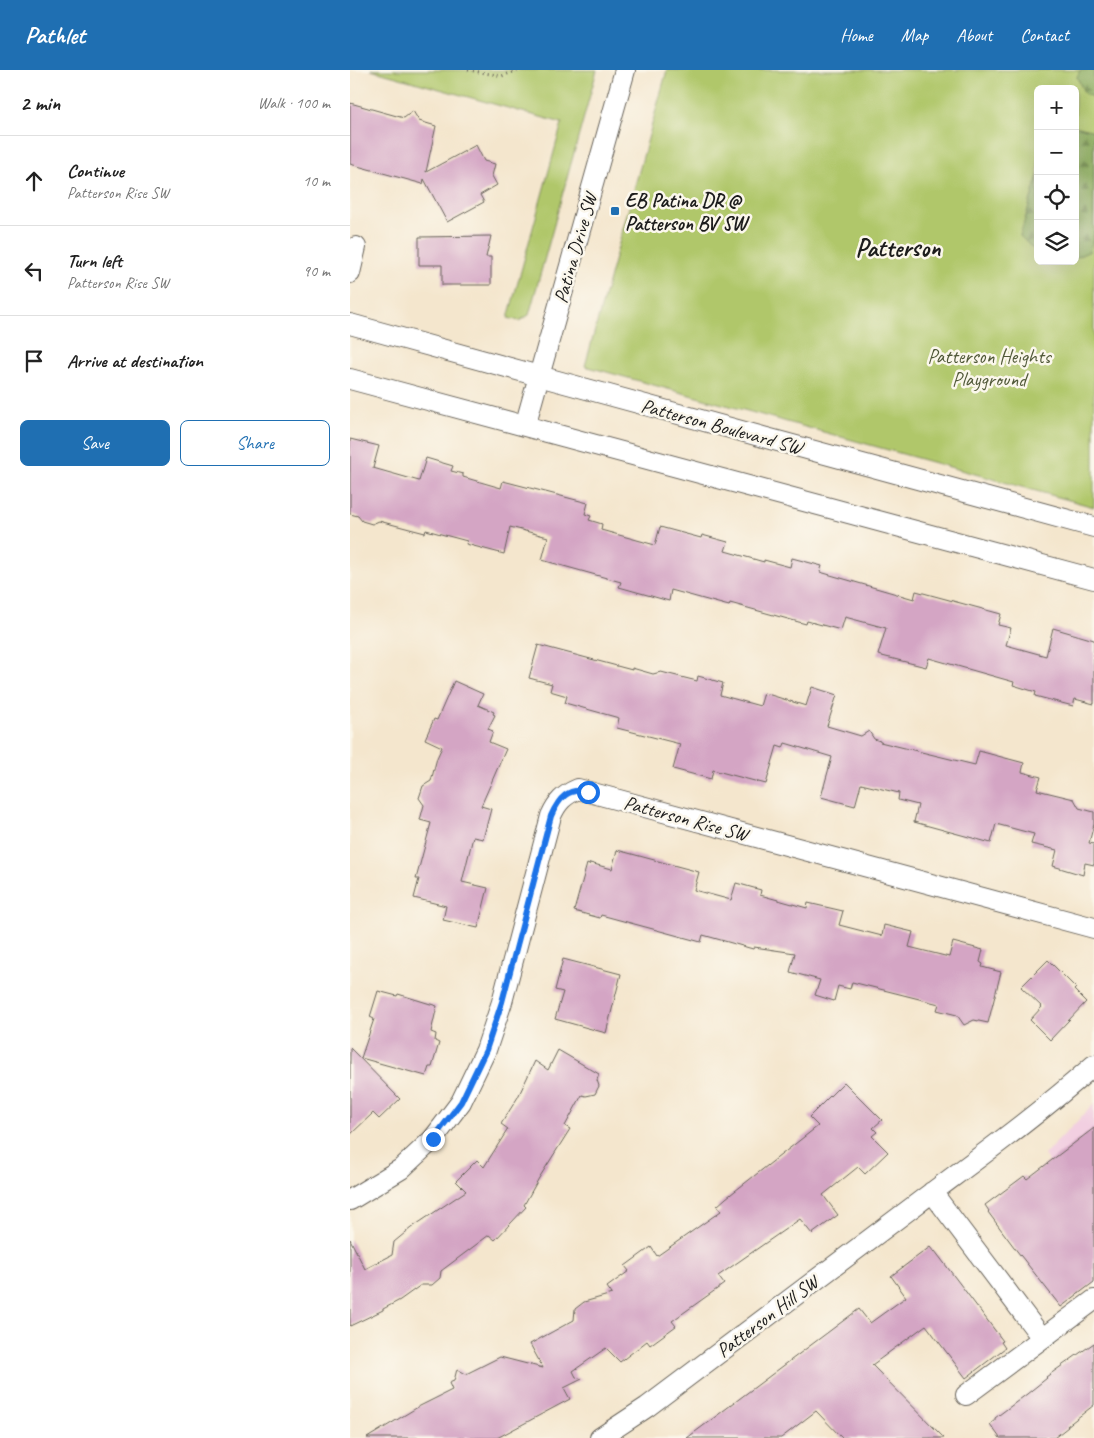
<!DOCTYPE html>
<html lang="en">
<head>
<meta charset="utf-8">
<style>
  :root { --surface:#fff; --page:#f6f6f6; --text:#222; --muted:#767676; --line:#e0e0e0; --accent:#1f6fb2 }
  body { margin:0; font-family:Caveat,sans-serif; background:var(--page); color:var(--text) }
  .controls { position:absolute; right:15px; top:15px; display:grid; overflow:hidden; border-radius:8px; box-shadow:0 5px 20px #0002 }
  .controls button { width:45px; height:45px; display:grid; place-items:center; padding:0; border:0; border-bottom:1px solid var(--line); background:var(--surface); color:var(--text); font:25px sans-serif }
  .stop { position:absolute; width:15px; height:15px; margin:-11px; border:4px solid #1a73e8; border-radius:50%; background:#fff }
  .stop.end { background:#1a73e8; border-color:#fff; box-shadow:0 1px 5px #0008 }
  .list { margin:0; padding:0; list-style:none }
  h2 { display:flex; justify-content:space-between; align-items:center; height:65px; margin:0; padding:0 20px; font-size:21px }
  h2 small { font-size:16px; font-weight:400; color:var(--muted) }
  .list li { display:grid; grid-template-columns:32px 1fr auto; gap:15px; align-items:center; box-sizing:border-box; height:90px; padding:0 20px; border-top:1px solid var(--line) }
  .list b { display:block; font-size:19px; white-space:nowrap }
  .list p { margin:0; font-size:16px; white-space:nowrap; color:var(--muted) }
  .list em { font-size:16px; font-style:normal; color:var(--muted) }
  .actions { display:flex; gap:10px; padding:15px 20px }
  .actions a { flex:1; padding:11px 0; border:1px solid var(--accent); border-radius:8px; text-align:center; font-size:18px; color:var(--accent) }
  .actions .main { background:var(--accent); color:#fff }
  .icon { flex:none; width:28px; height:28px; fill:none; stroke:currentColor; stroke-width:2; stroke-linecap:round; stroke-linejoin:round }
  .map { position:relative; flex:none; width:744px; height:1368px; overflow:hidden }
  header { display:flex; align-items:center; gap:30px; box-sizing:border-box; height:70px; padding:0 25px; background:var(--accent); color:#fff }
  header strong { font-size:24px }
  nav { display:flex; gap:28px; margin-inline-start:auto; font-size:18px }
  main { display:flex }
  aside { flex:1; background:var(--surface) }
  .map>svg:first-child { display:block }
  .built { fill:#f2cfe1 }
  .green { fill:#b0c76b; stroke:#667244; fill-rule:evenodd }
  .forest { fill:url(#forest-firs); stroke:#54643e }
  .building { fill:#d4a5c4 }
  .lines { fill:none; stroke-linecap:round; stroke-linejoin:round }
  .minor-casing { stroke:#68635a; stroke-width:22 }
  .path { stroke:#68635a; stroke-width:3; stroke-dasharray:1 4; stroke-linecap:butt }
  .minor { stroke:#fff; stroke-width:20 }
  .route { stroke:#1a73e8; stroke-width:6 }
  .poi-dot { fill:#1f6fb2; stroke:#fbf7ec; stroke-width:2 }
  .labels { text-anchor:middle; stroke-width:5; stroke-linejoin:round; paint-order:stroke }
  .poi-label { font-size:20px; font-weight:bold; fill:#1c1c1c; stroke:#fbf7ec; text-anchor:start }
  .street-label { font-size:20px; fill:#1c1c1c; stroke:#fbf7ec }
  .park-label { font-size:20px; fill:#505838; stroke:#fbf7ec }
  .district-label { font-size:25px; font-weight:bold; fill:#1c1c1c; stroke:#fbf7ec }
</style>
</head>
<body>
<header>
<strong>Pathlet</strong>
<nav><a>Home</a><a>Map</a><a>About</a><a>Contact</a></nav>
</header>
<main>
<aside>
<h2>2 min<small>Walk · 100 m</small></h2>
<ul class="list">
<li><svg class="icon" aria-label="ahead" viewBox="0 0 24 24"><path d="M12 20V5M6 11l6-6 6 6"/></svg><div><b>Continue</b><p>Patterson Rise SW</p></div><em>10 m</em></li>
<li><svg class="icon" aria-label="left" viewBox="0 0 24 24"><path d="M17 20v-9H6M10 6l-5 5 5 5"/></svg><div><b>Turn left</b><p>Patterson Rise SW</p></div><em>90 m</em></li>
<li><svg class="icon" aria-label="arrive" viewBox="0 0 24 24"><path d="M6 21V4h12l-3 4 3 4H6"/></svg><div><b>Arrive at destination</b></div></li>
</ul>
<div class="actions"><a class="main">Save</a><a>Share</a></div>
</aside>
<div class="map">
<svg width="744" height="1368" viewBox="0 0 744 1368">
  <defs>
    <pattern id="forest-firs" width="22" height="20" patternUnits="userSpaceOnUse" patternTransform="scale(1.25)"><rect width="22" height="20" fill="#8cac5f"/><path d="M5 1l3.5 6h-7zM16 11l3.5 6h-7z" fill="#728b4e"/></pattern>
  </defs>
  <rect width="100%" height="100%" fill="#fbf7ec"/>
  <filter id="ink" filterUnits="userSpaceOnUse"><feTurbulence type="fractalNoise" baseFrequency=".02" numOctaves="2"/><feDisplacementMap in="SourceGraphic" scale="10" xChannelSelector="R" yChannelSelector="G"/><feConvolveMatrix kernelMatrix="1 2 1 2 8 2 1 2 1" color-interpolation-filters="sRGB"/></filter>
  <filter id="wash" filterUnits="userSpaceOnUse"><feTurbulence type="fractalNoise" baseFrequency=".0096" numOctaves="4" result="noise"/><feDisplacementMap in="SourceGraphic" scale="20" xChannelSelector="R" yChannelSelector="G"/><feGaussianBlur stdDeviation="1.12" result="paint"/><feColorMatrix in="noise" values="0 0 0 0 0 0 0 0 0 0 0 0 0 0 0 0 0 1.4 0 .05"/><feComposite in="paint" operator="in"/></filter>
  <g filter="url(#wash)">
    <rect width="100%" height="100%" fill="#f4e6cd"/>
    <path class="built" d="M744 1034V1153L694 1085Z"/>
    <path class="green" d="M21 0H247L179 245 169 251 158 248 212 53Z
      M317 0H744V437L235 296ZM688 19H725V191H688Z"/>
    <path class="forest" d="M730 0H744V28L734 23 727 7Z
      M725 56 744 61V164L740 181 725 188Z
      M688 105V184L670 166Z"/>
    <g id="blocks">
      <path class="building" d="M0 33 54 48 63 41 69 51 86 56 76 102 126 75 134 91 145 94 142 106 147 115 130 125 134 132 97 152 74 109 73 114 0 94Z
        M141 166 136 187H141V215H92V195H69V167Z
        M0 369 29 376 23 398 69 411 76 388 103 396 101 401 113 404V407L151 418 153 411 238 433 235 444 241 446 239 450 252 454 251 460 305 475 310 457 351 468 352 465 378 472 375 481 414 492V490L440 497 442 488 472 496 470 502 564 529 566 521 651 544 648 555 661 558 656 575 696 586 703 558 744 570V634L725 629 723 636 685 626 686 622 663 615 664 612 579 588 576 597 528 585 536 558 495 547 491 560 457 551 456 554 380 533 379 536 321 520 319 531 269 517 271 512 192 490 198 467 160 457 154 484 116 474 117 471 76 460 75 463 29 451 22 454 12 451 8 446 0 444Z
        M188 575 282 600V598L303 604 311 602 347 611 348 606 373 613 370 625 410 636 414 623 456 636 462 617 487 625 477 656 511 666 519 661 524 669 530 671V672L625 695 629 681 674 693 672 702 691 707 687 720 724 729 729 738 744 742V754L739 773 744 774V795L735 793 733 805 703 796 707 780 681 774 684 764 646 754 641 773 564 752 568 735 548 730 549 723 511 714 505 736 471 727 482 687 435 673 433 678 427 676 416 714 363 700 361 709 323 699 330 674 267 658 269 648 215 633 217 626 200 621 202 614 179 608Z
        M104 611 133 624 128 635 144 642 143 644 145 645 138 659 143 661 139 672 156 679 131 736 141 739 133 769 123 767 112 812 138 818 128 858 93 850 96 836 64 828 69 809H66L81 753 70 750 74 735 69 728 73 716 81 711 87 688 92 677 75 669 84 649 87 650Z
        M267 780 349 802 344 820 381 830 386 813 411 820 410 825 457 838 458 833 493 841 489 855 532 866 534 855 563 862 559 877 599 887 603 872 633 880 630 892 633 894 632 897 651 902 638 953 624 950 614 955 607 945 587 940 589 934 502 912 500 919 488 916 484 931 465 925 470 910 440 902 445 883 404 877 403 879 353 865 351 872 251 845 250 848 224 841 237 794 239 795 240 793 262 799Z
        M213 889 271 904 256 963 205 949 213 922 205 920Z
        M698 890 726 918 724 920 736 932 700 970 680 950 692 937 671 917Z
        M28 921 47 926 48 924 87 936 81 962 86 964 85 971 89 973 82 997H79L76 1006 11 988 24 949 20 947Z
        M0 978 50 1029 29 1049 23 1043 0 1065Z
        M208 980 249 1004 247 1010 249 1016 245 1024 236 1026 232 1025 215 1056 220 1059 189 1108 174 1135 176 1137 145 1170 139 1165 91 1201 90 1208 82 1215H71L50 1230 33 1239V1240L0 1256V1169L15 1199 42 1185 44 1172 61 1158 116 1121 106 1111 127 1090 134 1097 158 1059 151 1054 168 1027 185 991 198 1000Z
        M494 1012 532 1050 523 1058 527 1062 522 1066 538 1082 515 1104 508 1097 473 1125 488 1145 462 1164 450 1149 368 1206 374 1214 322 1251 326 1256 300 1275 297 1271 270 1292 256 1278 223 1301 226 1307 232 1309 214 1318 220 1329 147 1368H17L68 1337 102 1320 99 1313 104 1311 107 1299 116 1304 150 1287 193 1298 180 1274 224 1250 225 1239 234 1232 262 1224 257 1217 279 1201 275 1196 301 1177 307 1186 371 1141 367 1136 376 1128 468 1056 459 1047Z
        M744 1058V1212L711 1237 667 1181 638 1142 639 1141 635 1135 674 1106 677 1109Z
        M580 1177 584 1182 585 1181 613 1218 653 1271 651 1272 655 1278 616 1308 576 1255 522 1295 594 1368H492L466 1341 431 1368H337L509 1239 520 1253 556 1227 541 1206Z
        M744 1273V1335L717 1356 718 1357 704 1368H650L640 1354 645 1350V1348L677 1324 697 1308 696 1307Z"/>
    </g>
  </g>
  <g filter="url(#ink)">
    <use href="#blocks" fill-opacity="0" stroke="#68635a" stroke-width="1"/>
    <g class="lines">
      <g class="minor-casing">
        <path id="minor" d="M0 203 6 177
          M0 254 189 306 744 457
          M0 309 744 509
          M175 356 275 0
          M582 1122 692 1268
          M0 1130 51 1099 83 1069 111 1032 136 980 152 932 201 746C207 732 214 725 228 719L744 858
          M616 1325 744 1230
          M250 1368 297 1337C387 1269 478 1201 568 1133 628 1088 688 1045 744 995"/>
      </g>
      <path class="path" d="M118 0 152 6 169 0"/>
      <use href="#minor" class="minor"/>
    </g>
  </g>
  <g class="lines" filter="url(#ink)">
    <path class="route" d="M83 1069 111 1032 136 980 152 932 201 746C209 728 218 717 238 722"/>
  </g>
  <rect class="poi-dot" x="260" y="136" width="10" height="10" rx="2.5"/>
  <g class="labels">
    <g class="poi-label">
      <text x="275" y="137">EB Patina DR @<tspan x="275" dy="23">Patterson BV SW</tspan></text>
    </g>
    <g class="street-label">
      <text transform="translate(225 178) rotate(-74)" y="7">Patina Drive SW</text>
      <text transform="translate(372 356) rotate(15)" y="7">Patterson Boulevard SW</text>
      <text transform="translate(336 748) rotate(15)" y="7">Patterson Rise SW</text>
      <text transform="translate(417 1246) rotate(-37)" y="7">Patterson Hill SW</text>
    </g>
    <g class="park-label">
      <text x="639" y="293">Patterson Heights<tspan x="639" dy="23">Playground</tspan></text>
    </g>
    <g class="district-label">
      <text x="548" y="186">Patterson</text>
    </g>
  </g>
</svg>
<div class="controls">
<button>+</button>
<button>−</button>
<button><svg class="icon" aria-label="locate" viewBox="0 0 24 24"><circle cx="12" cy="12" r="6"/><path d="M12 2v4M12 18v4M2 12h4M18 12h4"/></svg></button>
<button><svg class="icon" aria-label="layers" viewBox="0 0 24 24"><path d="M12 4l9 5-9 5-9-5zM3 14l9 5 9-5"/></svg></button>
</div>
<div class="stop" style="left:238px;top:722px"></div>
<div class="stop end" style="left:83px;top:1069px"></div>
</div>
</main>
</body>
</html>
